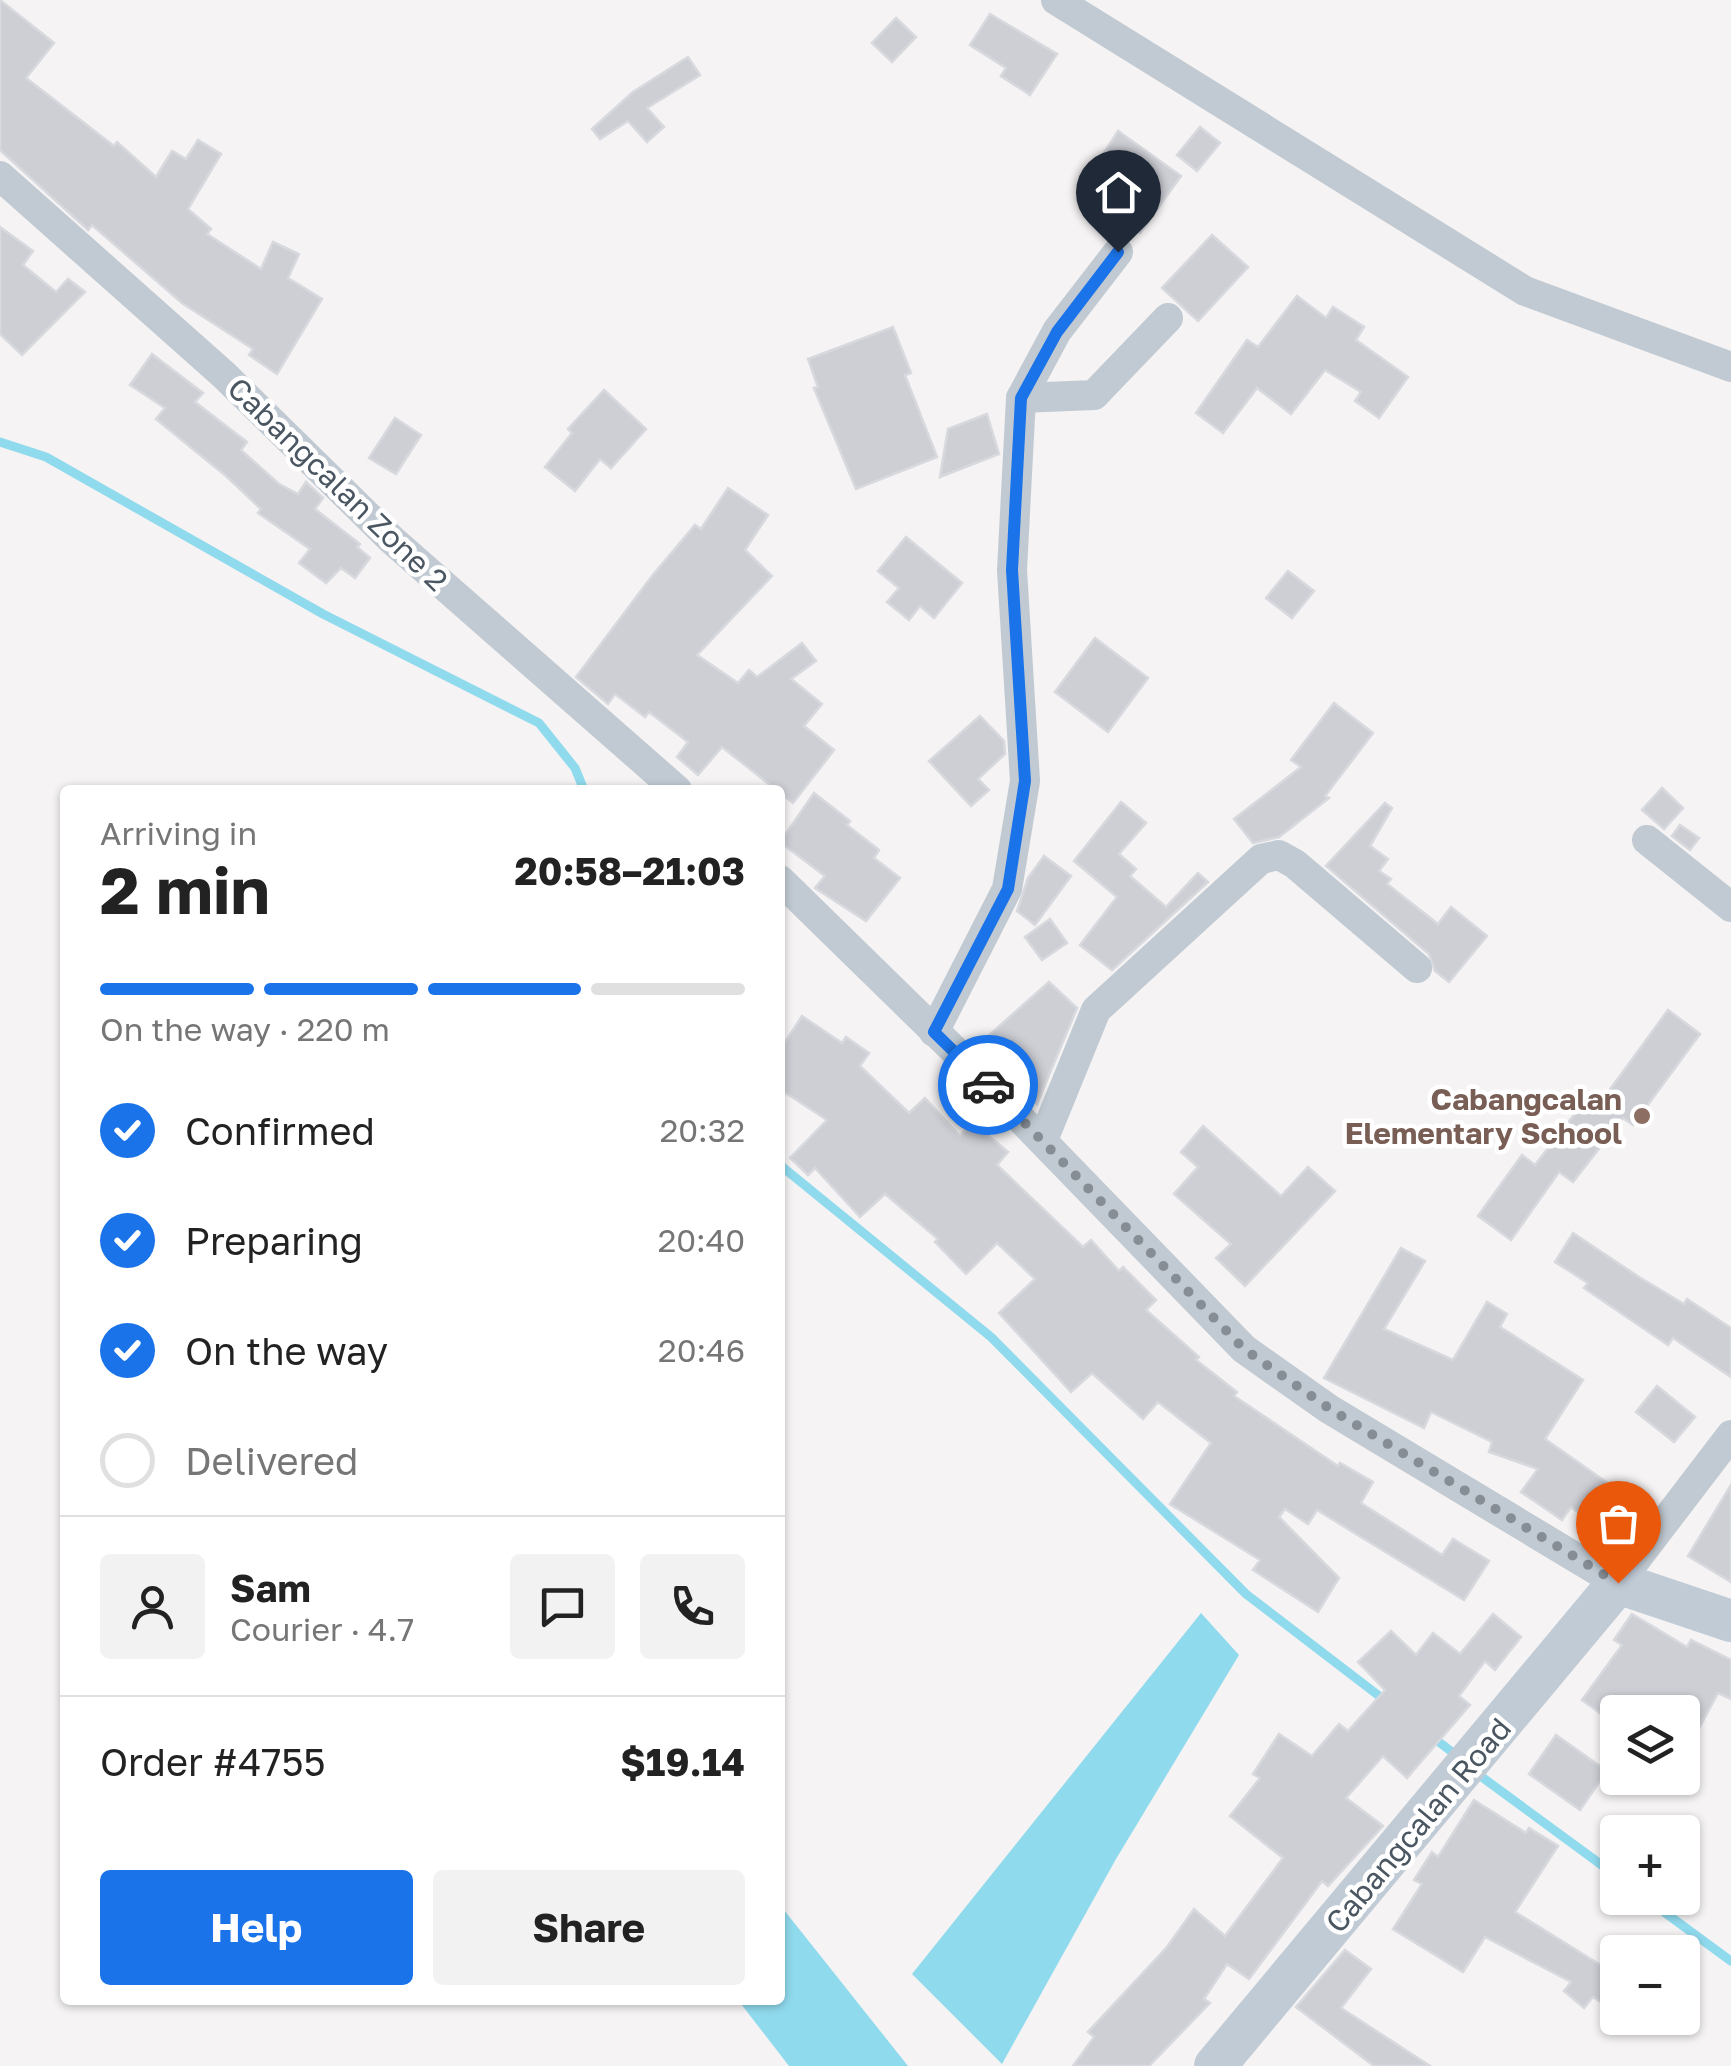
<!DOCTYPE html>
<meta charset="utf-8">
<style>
body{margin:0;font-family:"Golos Text",sans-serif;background:#f2f2f2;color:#222;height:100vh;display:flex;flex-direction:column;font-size:38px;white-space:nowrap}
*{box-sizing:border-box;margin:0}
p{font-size:32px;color:#767676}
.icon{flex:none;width:55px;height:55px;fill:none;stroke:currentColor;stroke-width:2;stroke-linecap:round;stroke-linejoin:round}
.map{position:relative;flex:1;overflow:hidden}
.sheet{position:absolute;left:60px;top:785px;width:725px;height:1220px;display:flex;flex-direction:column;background:#fff;border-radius:10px;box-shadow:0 2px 8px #0004}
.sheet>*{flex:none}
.controls{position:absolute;left:1600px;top:1695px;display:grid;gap:20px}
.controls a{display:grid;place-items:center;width:100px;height:100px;border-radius:10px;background:#fff;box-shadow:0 2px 8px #0004;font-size:50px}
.pin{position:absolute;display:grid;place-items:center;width:85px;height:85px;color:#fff;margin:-102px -42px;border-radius:50% 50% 50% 0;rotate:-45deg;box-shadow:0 0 10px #0007}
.pin .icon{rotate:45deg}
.courier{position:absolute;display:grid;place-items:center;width:100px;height:100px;margin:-50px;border:8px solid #1a73e8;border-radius:50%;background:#fff;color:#222;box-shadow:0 2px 12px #0007}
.head em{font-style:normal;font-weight:700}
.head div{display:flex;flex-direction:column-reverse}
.head{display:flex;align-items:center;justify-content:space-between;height:170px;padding:0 40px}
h1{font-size:65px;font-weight:700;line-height:75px}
.bar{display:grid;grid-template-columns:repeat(4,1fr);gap:15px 10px;align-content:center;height:120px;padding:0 40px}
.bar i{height:12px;border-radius:8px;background:#e0e0e0}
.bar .current{background:#1a73e8}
.bar p{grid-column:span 4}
.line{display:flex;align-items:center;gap:25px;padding:0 40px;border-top:2px solid #e0e0e0}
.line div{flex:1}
.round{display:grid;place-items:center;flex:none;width:105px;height:105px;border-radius:10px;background:#f2f2f2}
ol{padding:0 40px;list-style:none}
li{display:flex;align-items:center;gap:30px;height:110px}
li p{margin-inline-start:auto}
li .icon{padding:10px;border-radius:50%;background:#1a73e8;color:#fff;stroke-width:4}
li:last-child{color:#767676}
li i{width:55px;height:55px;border:5px solid #e0e0e0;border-radius:50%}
.button{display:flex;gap:20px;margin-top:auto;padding:20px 40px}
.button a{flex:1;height:115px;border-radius:10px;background:#1a73e8;color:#fff;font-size:40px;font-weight:700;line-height:115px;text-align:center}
.button a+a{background:#f2f2f2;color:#222}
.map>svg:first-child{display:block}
.water{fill:#90daee}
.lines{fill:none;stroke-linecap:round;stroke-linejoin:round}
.stream{stroke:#90daee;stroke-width:9}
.building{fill:#cdcfd5;stroke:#d7d9de;stroke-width:2.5}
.street{stroke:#c1cad2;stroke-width:30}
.secondary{stroke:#c1cbd6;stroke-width:42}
.done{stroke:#868d94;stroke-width:10;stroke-dasharray:0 18}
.route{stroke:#1a73e8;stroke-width:12}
.education-dot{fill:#8d6e63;stroke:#fff;stroke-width:4}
.labels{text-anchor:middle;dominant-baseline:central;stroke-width:9;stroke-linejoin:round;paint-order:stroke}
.street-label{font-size:30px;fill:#4a5661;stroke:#fff}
.education-label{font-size:30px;font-weight:bold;fill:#785e54;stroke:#fff;text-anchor:end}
</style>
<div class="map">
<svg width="1731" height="2066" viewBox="0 0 1731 2066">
<rect width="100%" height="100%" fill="#f5f3f3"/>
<!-- water -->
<g class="water">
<polygon points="1201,1613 1239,1655 1116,1859 1002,2064 912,1974"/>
<polygon points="780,1905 908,2066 789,2066 738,2000 780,2000"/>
</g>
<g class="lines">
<!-- stream -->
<g class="stream">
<polyline points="0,442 46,457 323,614 539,723 575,768 584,790"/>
<polyline points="780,1165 991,1337 1246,1594 1387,1702"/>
<polyline points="1431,1736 1456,1755"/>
<polyline points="1475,1772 1618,1877"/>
<polyline points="1645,1898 1731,1961"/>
</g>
</g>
<!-- building -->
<g class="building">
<polygon points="0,0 54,43 26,78 114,146 117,142 156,177 172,151 186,159 198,140 221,154 188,209 211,229 207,234 261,269 273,242 299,254 288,278 322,299 277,374 249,355 253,349 182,303 92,225 88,230 0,150"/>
<polygon points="990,14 1057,54 1030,95 1001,76 1006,68 970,45"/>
<polygon points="896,18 916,37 892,62 872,43"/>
<polygon points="688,57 700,75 647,108 664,127 647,142 628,121 600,139 592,129 633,92"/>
<polygon points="1200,127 1220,143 1197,171 1177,155"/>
<polygon points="1118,131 1181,176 1140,233 1114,215 1118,209 1083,186"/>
<polygon points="0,227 33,251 23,265 56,292 68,279 85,292 22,355 0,334"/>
<polygon points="1212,235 1248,267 1198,321 1162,288"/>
<polygon points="1297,296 1326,318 1333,307 1364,327 1356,340 1408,377 1379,418 1355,401 1361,392 1325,370 1291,414 1257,388 1223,433 1196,413 1247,340 1258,347"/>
<polygon points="893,327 911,373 905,375 937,457 856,489 814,388 818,387 808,359"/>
<polygon points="152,354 203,393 195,402 247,442 241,450 279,484 298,494 306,482 323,498 315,509 360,544 357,547 370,558 355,578 341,568 326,583 299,563 310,549 258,513 261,509 226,476 156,419 165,408 130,385"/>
<polygon points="604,390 646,429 611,468 600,459 575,491 545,467 572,433 568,429"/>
<polygon points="987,414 999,454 940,477 948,429"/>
<polygon points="395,418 421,435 396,474 369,458"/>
<polygon points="728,488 768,515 745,550 772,576 697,655 738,683 749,670 757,677 802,643 816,661 791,679 822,704 804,726 834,750 793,803 722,747 698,775 677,757 688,742 649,712 645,717 615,694 608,704 576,677 652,576 695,525 701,529"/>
<polygon points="906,537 962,583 934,618 920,606 909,620 887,602 899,588 878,571"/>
<polygon points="1288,571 1314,591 1292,618 1266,598"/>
<polygon points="1095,638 1148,678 1108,732 1055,692"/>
<polygon points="1334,703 1373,733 1325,796 1329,798 1279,837 1253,843 1234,819 1301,767 1291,760"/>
<polygon points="980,716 1004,741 1005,754 978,779 989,790 971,806 929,761"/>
<polygon points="1662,788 1683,808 1664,829 1642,810"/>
<polygon points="814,793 850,821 847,825 879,850 874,858 900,878 866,921 815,888 825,876 780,842"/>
<polygon points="1121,802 1146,823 1119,854 1136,869 1130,876 1166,907 1198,873 1208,882 1112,970 1080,945 1117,897 1074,861"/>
<polygon points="1385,803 1392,808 1370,846 1388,859 1379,871 1391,879 1387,884 1438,924 1451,907 1487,936 1449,982 1435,971 1429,954 1326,866"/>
<polygon points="1680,825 1699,838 1690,850 1672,836"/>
<polygon points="1044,856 1071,876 1035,925 1017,911 1028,878"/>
<polygon points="1050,919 1067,943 1042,960 1025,937"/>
<polygon points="1049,982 1077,1008 1037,1104 978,1045"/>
<polygon points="1668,1010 1700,1034 1633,1125 1623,1118 1573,1182 1559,1172 1511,1240 1478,1216 1522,1155 1535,1165 1584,1102 1595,1110"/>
<polygon points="802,1016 842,1043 846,1037 869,1053 860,1066 909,1113 925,1098 960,1136 972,1122 1008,1152 997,1165 1083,1247 1091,1240 1119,1271 1123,1267 1156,1300 1146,1310 1199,1357 1196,1360 1237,1392 1234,1396 1338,1466 1340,1463 1373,1482 1361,1503 1442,1555 1453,1539 1489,1561 1464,1600 1317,1510 1308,1524 1285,1509 1279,1517 1339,1578 1318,1612 1253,1570 1260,1560 1170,1504 1211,1443 1158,1402 1143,1419 1092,1373 1071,1392 999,1313 1035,1279 997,1243 966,1274 935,1242 938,1239 885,1194 860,1217 815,1168 808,1175 790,1158 827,1120 780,1089 780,1050"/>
<polygon points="1203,1126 1281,1196 1308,1167 1335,1191 1245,1286 1216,1258 1231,1244 1174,1194 1198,1167 1181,1152"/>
<polygon points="1573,1233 1639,1277 1684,1304 1687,1299 1731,1328 1731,1377 1673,1338 1668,1345 1584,1288 1588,1283 1555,1262"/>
<polygon points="1401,1248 1425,1261 1384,1329 1453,1360 1487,1302 1507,1314 1500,1327 1583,1380 1545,1439 1639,1505 1614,1539 1571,1507 1562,1520 1521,1492 1538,1469 1489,1452 1492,1442 1431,1412 1424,1428 1324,1378"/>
<polygon points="1657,1386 1695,1417 1674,1442 1636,1412"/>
<polygon points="1731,1485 1731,1582 1688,1556"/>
<polygon points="1493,1614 1521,1637 1495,1670 1485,1661 1459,1696 1470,1705 1407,1778 1383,1756 1346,1798 1383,1826 1328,1886 1322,1881 1249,1979 1227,1964 1204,1999 1210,2003 1149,2066 1073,2066 1094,2037 1088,2032 1167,1947 1194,1909 1225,1936 1283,1858 1230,1816 1260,1778 1253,1774 1279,1734 1312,1756 1339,1724 1348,1731 1385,1690 1358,1662 1391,1631 1416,1655 1433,1633 1460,1654"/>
<polygon points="1632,1614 1687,1647 1691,1640 1731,1660 1731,1699 1718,1693 1682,1760 1682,1712 1618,1712 1618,1726 1582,1700 1622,1645 1614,1640"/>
<polygon points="1556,1735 1607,1771 1580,1810 1529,1774"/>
<polygon points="1474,1800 1526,1833 1529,1828 1558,1846 1515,1912 1618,1976 1618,2013 1593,1997 1584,2008 1564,1991 1571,1982 1485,1937 1463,1972 1393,1929 1422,1884 1414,1880 1432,1852 1438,1857"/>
<polygon points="1345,1950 1371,1969 1341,2008 1430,2066 1374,2066 1296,2007"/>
</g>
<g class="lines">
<!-- street -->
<g class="street">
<polyline points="1056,0 1525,291 1731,367"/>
<polyline points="0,176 224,375 392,540 677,790"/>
<polyline points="1021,398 1057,331 1118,252"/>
<polyline points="1647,840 1731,907"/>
<polyline points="780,880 954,1050 1244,1349 1329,1409 1618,1583 1731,1435"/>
<polyline points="934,1032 1007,889 1025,781 1012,570 1021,398 1094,395 1168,318"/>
<polyline points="1043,1140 1096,1010 1261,859 1279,855 1295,864 1417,968"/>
</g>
<!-- secondary -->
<polyline class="secondary" points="1215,2066 1618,1583 1731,1621"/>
</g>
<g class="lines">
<!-- done -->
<polyline class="done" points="988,1085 1244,1349 1330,1409 1618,1583"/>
<!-- route -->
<polyline class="route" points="988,1085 934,1032 1008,889 1025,781 1012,570 1021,398 1057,332 1118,252"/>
</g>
<!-- markers -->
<circle class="education-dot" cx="1642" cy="1116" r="10"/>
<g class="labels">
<!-- street labels -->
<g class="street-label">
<text transform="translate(338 484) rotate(44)">Cabangcalan Zone 2</text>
<text transform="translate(1418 1825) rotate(-50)">Cabangcalan Road</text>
</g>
<!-- education labels -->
<g class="education-label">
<text x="1622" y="1099">Cabangcalan<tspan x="1622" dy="34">Elementary School</tspan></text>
</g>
</g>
</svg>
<div class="controls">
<a><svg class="icon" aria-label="layers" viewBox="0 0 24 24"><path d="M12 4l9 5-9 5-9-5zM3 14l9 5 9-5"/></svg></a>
<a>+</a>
<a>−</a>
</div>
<div class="pin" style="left:1618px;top:1583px;background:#ea580c"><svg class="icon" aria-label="bag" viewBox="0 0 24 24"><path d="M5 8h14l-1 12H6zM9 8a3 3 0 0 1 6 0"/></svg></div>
<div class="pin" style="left:1118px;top:252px;background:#1f2937"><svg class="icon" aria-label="home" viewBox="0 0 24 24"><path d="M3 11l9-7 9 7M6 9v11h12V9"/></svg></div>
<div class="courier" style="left:988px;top:1085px"><svg class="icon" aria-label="car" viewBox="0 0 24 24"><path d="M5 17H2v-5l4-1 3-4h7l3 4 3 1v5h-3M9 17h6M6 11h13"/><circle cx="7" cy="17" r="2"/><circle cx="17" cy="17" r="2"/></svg></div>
<section class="sheet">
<div class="head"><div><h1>2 min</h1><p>Arriving in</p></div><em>20:58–21:03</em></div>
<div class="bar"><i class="current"></i><i class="current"></i><i class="current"></i><i></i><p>On the way · 220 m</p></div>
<ol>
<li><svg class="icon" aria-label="check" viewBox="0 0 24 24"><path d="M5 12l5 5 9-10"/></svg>Confirmed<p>20:32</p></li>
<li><svg class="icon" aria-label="check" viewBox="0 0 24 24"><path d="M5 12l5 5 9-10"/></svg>Preparing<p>20:40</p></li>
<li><svg class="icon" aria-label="check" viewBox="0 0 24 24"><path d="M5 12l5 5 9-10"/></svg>On the way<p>20:46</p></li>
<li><i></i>Delivered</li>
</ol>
<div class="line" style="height:180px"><a class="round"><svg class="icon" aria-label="person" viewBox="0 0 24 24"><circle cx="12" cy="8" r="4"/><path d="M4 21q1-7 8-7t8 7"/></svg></a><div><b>Sam</b><p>Courier · 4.7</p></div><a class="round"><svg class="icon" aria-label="chat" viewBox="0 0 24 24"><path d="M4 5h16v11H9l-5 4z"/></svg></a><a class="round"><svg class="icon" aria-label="phone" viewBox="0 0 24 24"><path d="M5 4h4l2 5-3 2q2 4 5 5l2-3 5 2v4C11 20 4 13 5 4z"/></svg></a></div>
<div class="line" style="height:130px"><div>Order #4755</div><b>$19.14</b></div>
<div class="button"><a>Help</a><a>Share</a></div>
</section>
</div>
